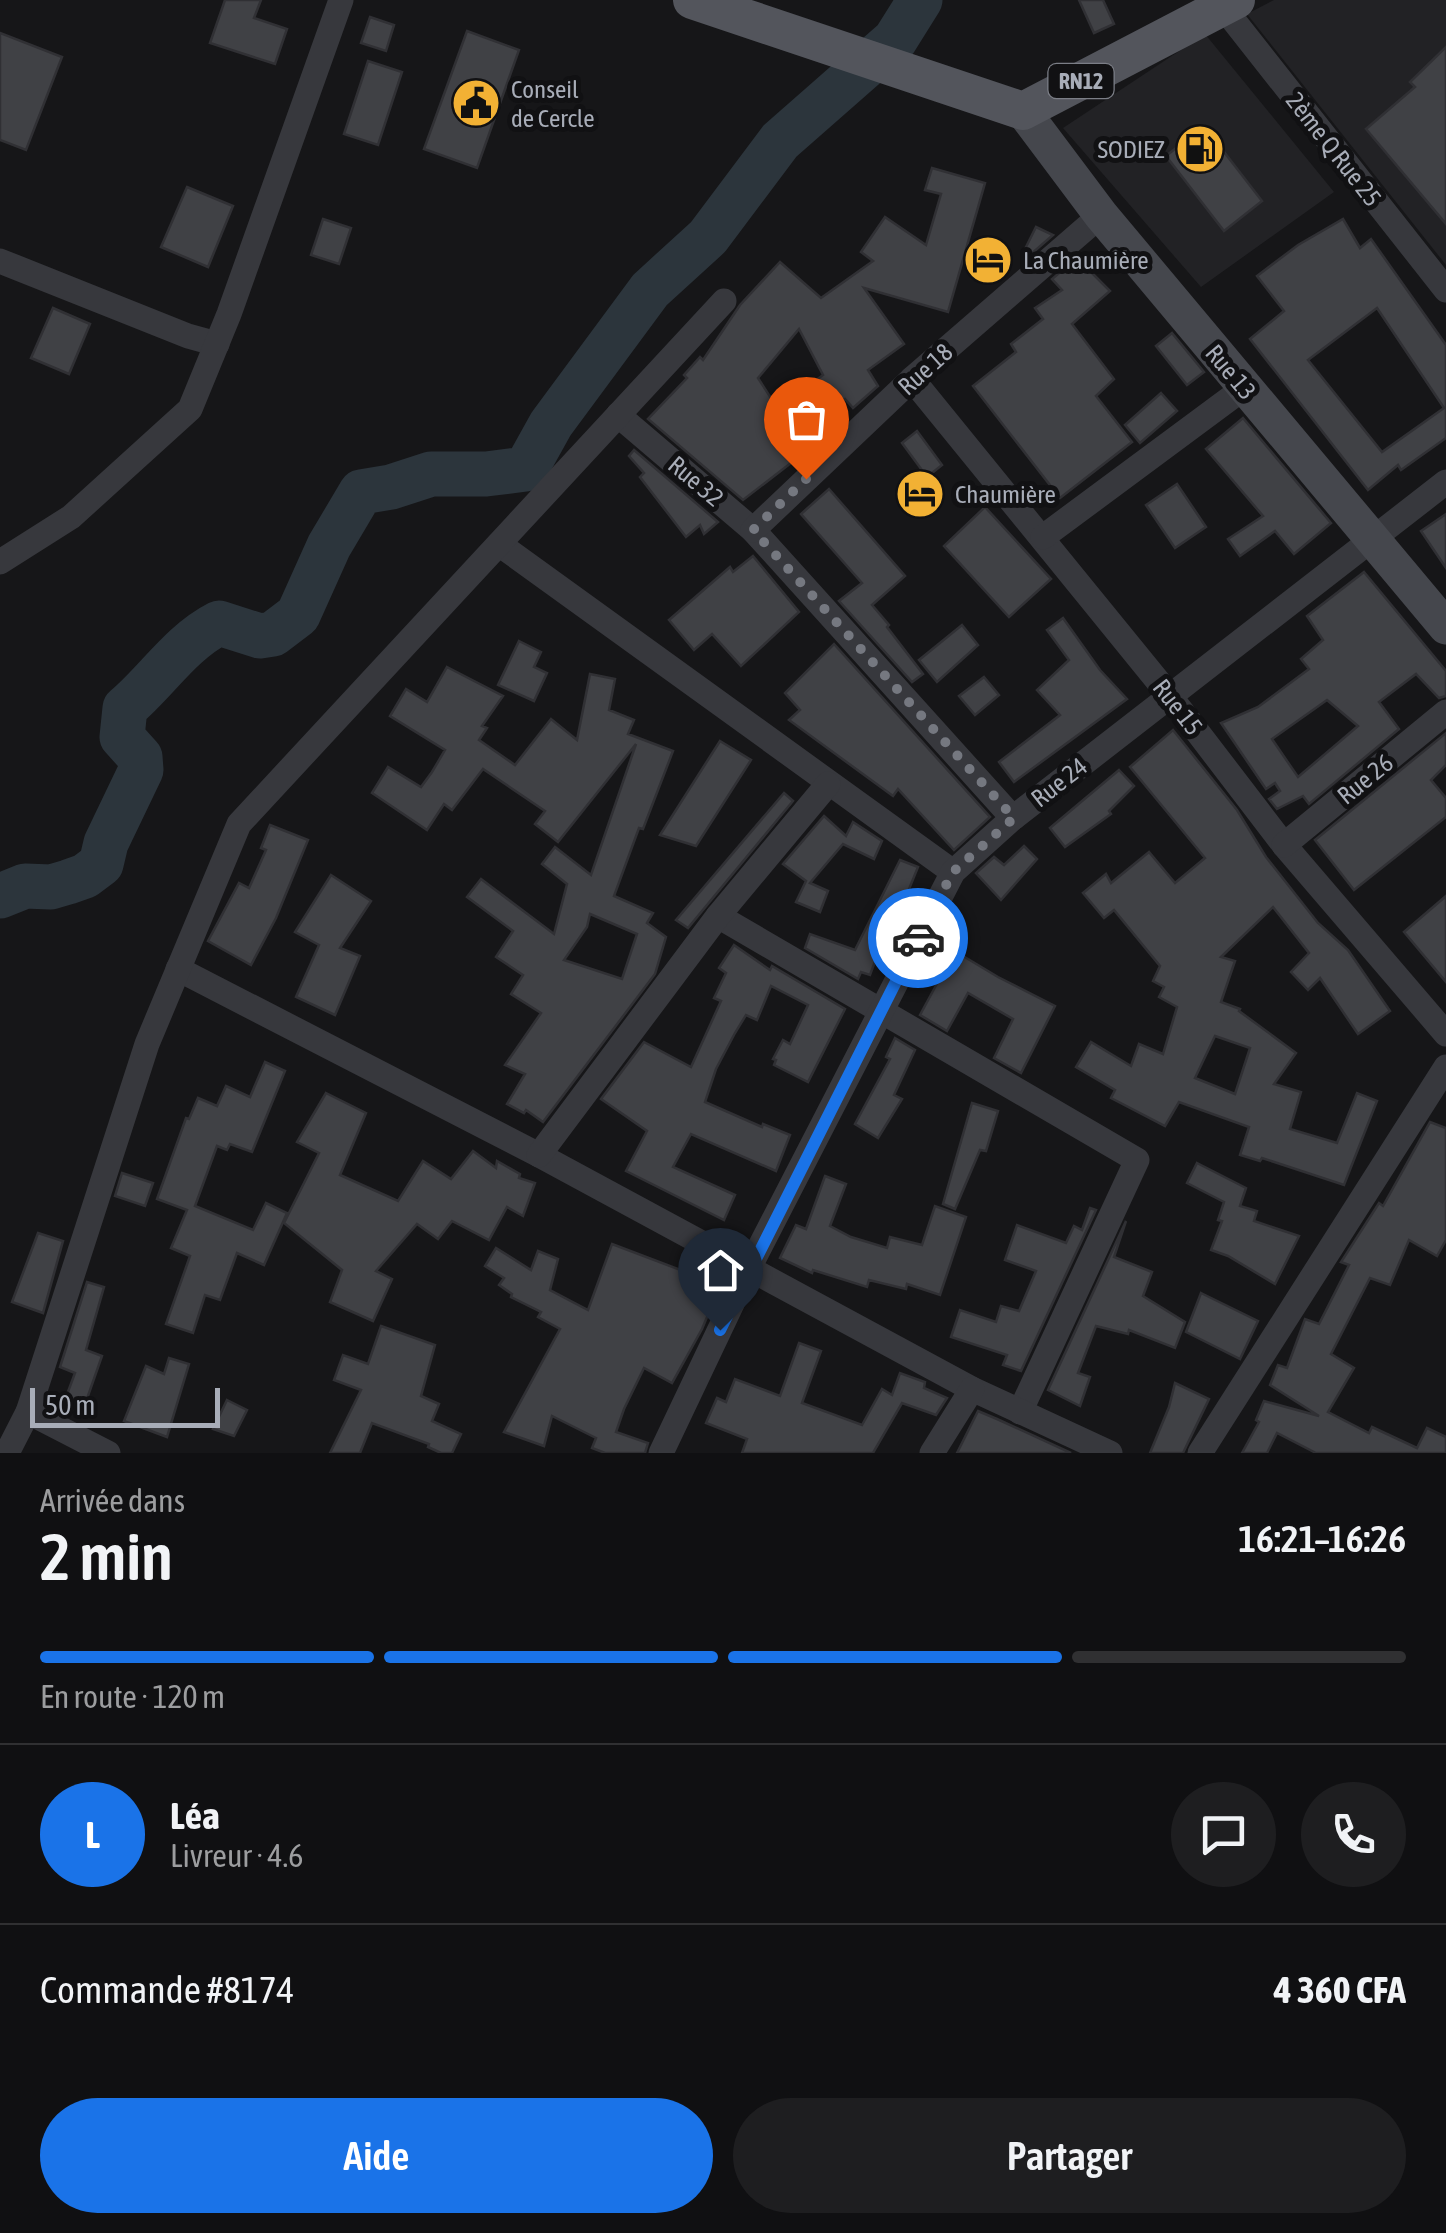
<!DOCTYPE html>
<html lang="fr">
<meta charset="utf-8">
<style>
body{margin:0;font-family:"Asap Condensed",sans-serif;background:#1e1e20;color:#f1f3f6;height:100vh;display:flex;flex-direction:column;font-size:38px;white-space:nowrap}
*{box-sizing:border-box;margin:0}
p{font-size:32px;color:#9c9d9f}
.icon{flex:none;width:55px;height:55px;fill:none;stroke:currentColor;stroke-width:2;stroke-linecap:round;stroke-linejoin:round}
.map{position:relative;height:1453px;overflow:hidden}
.drawer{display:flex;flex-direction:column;background:#101012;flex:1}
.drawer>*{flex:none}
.scale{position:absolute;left:30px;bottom:25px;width:190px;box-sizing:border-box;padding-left:10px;border:5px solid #a8adb8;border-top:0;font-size:28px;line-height:35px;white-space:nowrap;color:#a8adb8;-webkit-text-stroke:8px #111113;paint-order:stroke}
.pin{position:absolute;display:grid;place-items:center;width:85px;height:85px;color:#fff;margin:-102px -42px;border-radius:50% 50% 50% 0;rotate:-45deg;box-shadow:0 0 10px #0007}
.pin .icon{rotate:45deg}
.courier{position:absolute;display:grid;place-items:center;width:100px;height:100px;margin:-50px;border:8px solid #1a73e8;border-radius:50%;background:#fff;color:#222;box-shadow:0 2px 12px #0007}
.head em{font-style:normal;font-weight:600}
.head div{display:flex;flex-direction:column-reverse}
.head{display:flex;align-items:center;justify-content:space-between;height:170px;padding:0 40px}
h1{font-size:65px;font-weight:600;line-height:75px}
.bar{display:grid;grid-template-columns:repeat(4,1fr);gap:15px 10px;align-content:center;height:120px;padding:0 40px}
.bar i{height:12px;border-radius:8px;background:#303032}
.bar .selected{background:#1a73e8}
.bar p{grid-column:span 4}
.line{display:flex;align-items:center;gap:25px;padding:0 40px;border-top:2px solid #303032}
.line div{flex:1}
.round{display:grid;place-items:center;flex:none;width:105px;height:105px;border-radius:52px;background:#1e1e20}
.action{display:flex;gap:20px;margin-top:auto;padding:20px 40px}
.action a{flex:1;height:115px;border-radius:60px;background:#1a73e8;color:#fff;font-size:40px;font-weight:600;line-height:115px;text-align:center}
.action a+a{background:#1e1e20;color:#f1f3f6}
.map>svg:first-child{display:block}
.built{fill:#222225}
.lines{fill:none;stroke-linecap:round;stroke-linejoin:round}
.river{stroke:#2c353c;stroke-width:45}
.building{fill:#404145;stroke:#303034;stroke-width:2.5;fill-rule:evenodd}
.street{stroke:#37383d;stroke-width:25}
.secondary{stroke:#45474d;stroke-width:35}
.primary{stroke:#53555c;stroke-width:38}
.done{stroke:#757880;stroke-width:10;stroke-dasharray:0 18}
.route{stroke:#1a73e8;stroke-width:12}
.labels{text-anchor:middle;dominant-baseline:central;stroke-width:10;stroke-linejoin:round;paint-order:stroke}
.shield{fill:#111113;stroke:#7b7e86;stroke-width:2.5}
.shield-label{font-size:22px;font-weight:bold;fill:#a8adb8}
.poi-label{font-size:25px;fill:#a8adb8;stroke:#111113;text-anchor:start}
.street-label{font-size:25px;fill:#a8adb8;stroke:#111113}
</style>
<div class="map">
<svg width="1446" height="1453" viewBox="0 0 1446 1453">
<rect width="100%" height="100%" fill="#161618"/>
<!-- built -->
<g class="built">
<polygon points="1274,0 1446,0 1446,265 1247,14"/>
<polygon points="1205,34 1334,192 1201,287 1063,128"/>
</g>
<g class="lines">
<!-- river -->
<path class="river" d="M0,896L25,886L51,887L68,882L85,876L101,864L106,843L141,770L140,757L122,737L125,708C157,681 180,643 219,623L260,636L273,634L298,615L329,546L361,492L391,487L431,474H486L526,469L551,424L650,290L708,237L780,141L895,40L920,0"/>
</g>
<!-- building -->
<g class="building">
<polygon points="225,0 261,0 254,18 287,29 275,64 210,43"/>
<polygon points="1079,0 1103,0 1114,24 1094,33"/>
<polygon points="370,17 394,25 386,51 361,43"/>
<polygon points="467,31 519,50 477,168 424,149"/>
<polygon points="0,33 62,57 26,150 0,140"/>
<polygon points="1446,47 1446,224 1366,129 1415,87 1410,82"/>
<polygon points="368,61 402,72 378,145 344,134"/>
<polygon points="1204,126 1262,201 1224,231 1166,156"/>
<path d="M932,168L985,183L948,312L864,288L904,344L868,370L878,386L853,408L845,399L798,436L809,449L743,500L648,419L687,378L684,375L700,357L703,360L740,305L780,262L821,298L873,261L861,252L885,217L926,245L941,194L925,190ZM799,329L823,375L778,409L758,378Z"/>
<polygon points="187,187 233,206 208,267 161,247"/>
<polygon points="323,219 351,228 339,264 311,255"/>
<path d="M1343,219L1360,248L1371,239L1446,345V438L1401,470L1398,465L1368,490L1250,339L1284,311L1257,276L1298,245ZM1377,308L1444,408L1382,452L1308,360Z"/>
<polygon points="1036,227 1053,235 1030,255 1024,251"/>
<polygon points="1077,258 1110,291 1072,324 1114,379 1096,396 1132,442 1060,498 973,386 1016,352 1011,344 1043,319 1035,308 1062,290 1052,279"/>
<polygon points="53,308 90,324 69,374 31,358"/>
<polygon points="1172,333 1204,372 1187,385 1156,346"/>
<polygon points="1161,393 1177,411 1140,443 1125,425"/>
<polygon points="1243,418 1331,523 1294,554 1275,531 1240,556 1228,539 1263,516 1206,449"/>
<polygon points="917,431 942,465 927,477 902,443"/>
<polygon points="634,450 718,522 704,534 700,525 686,537 640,477 644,473 629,456"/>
<polygon points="1177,484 1206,527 1175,548 1146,505"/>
<polygon points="829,489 905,576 872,605 889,625 887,627 923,674 912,682 839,601 862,583 801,514"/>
<polygon points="985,507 1051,579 1009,617 944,546"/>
<polygon points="1446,514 1446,568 1421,531"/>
<polygon points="753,556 799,612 741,666 712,634 694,650 669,620 730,567 733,572"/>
<path d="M1364,572L1446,671V696L1439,698L1416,674L1379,702L1399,729L1309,804L1303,796L1277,809L1269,799L1280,791L1275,783L1266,789L1221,723L1258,707L1309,669L1301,659L1323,640L1307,616ZM1327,700L1358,726L1298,777L1272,739Z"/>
<polygon points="1063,618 1100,670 1127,699 1014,782 999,762 1060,715 1037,690 1069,660 1047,630"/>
<polygon points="962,625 978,645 937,682 919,660"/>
<polygon points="519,641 541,652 534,667 547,673 534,701 498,685"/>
<polygon points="834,644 990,817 954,850 898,789 893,796 789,720 800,710 785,693"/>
<path d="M447,667L503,696L482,726L487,728L479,740L515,765L551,719L577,740L590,674L615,679L609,710L634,720L628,734L673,751L643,829L639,828L614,896L653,913L647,923L666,937L655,974L543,1122L526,1110L524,1113L507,1104L525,1074L505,1065L541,1013L511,994L523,975L496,957L513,931L467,897L481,879L554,934L567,884L542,864L555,847L591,875L636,744L558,842L535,824L545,811L483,769L452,810L444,804L427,830L372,793L388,767L421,787L432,772L445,750L390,716L406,689L427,702ZM590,914L637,934L622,979L564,960L587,927Z"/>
<polygon points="984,677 999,695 975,715 959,696"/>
<path d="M1173,730L1237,810L1266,857L1318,923L1348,950L1390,1011L1358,1034L1320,978L1308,990L1291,972L1309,953L1273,907L1221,957L1235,961L1221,1002L1240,1009L1239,1011L1296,1053L1274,1084L1301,1092L1290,1129L1337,1143L1357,1093L1377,1101L1344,1185L1262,1158L1260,1161L1240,1155L1249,1127L1179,1102L1165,1126L1111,1098L1115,1090L1076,1067L1091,1042L1131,1066L1139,1044L1163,1054L1177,1007L1159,997L1164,987L1153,981L1160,966L1114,910L1104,918L1083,893L1106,874L1111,883L1149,852L1175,883L1205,858L1130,767ZM1215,1036L1250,1048L1235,1094L1195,1078Z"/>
<polygon points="1446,733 1446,765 1431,780 1446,798 1446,817 1354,890 1315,840"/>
<polygon points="720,741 751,760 696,846 660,835"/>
<polygon points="1119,770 1134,786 1109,811 1111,814 1065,847 1050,828"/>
<polygon points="784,793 793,801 688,928 676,920"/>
<polygon points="824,816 846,836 853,822 882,841 874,859 843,844 810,883 828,891 820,912 796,902 806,881 783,864"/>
<polygon points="270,825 308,840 276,918 251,965 208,941 239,883 249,888 266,850 261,848"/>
<polygon points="1024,846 1037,859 1001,900 976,873 994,857 1004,865"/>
<polygon points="900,860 918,867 905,899 910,901 893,936 886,932 870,975 861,972 858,979 805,948 810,934 855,950"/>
<polygon points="331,875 371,901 340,948 360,956 335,1015 296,997 319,945 295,932"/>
<polygon points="1446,896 1446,982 1404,932"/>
<polygon points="943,944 998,977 1055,1006 1021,1073 994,1058 1013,1019 968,993 947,1031 920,1015 940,978 928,971"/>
<polygon points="734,945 770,970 772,966 845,1009 808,1082 774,1065 776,1060 773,1059 783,1040 790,1044 808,1005 771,986 757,1020 746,1015 735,1033 716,1069 705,1102 762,1127 763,1124 790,1135 776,1171 691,1134 673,1167 735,1195 724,1220 626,1171 647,1131 601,1099 644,1042 691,1067 721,1001 714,998 726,973 719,968"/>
<polygon points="895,1038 915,1050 894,1095 902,1099 878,1138 855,1124 890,1059 886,1057"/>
<polygon points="265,1062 285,1071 252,1152 230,1144 227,1150 217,1146 195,1206 253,1230 266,1203 287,1213 264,1265 237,1253 220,1300 205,1295 193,1333 166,1324 190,1256 171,1248 187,1210 157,1199 186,1118 189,1119 198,1098 217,1106 226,1086 250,1097"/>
<polygon points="326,1093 366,1113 340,1175 398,1201 423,1161 451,1179 473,1151 496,1168 497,1161 520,1174 519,1178 535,1183 523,1216 507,1207 489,1240 452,1221 438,1239 417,1224 376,1271 392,1279 373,1321 330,1302 342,1270 284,1223 319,1153 297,1142"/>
<polygon points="972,1103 998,1111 986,1151 980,1150 955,1209 943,1204"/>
<polygon points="1430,1122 1446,1128 1446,1240 1437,1256 1409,1240 1390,1285 1370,1278 1331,1354 1354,1368 1328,1412 1369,1433 1372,1427 1417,1448 1427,1428 1446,1437 1446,1453 1316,1453 1277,1433 1267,1453 1242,1453 1259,1422 1256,1420 1264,1401 1319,1416 1270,1385 1278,1365 1287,1368 1305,1319 1319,1324 1349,1265 1341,1262 1379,1203 1383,1206"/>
<polygon points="1197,1163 1246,1188 1240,1206 1257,1211 1254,1221 1299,1236 1275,1284 1228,1256 1211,1250 1222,1221 1218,1220 1224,1202 1187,1183"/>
<polygon points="122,1173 153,1183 145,1206 115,1196"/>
<polygon points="825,1176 846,1184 830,1226 851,1237 887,1248 890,1237 922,1245 935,1206 966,1217 940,1295 907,1284 906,1289 869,1280 867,1287 813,1270 812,1273 780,1258 796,1225 806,1229"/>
<polygon points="1090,1208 1096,1210 1021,1371 1003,1365 1007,1355 951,1337 960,1310 996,1322 1001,1306 1019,1311 1036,1271 1005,1260 1017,1225 1066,1243 1074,1226 1082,1230"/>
<polygon points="1126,1221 1114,1257 1152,1272 1143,1296 1185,1322 1175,1348 1129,1330 1128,1334 1096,1326 1078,1373 1090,1377 1080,1406 1048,1390"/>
<polygon points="38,1233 63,1241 43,1313 12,1302"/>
<polygon points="612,1244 699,1277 702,1270 720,1278 706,1308 710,1310 702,1329 672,1383 644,1368 624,1409 616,1432 648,1443 645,1453 605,1453 592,1448 596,1438 552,1416 544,1446 504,1432 560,1329 538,1317 541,1312 511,1297 512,1294 499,1285 504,1278 485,1266 496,1248 531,1270 538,1251 558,1259 550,1290 588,1310"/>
<polygon points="87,1282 104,1287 86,1350 102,1356 82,1413 63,1405 75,1373 60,1367"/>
<polygon points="1201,1293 1258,1321 1240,1359 1186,1332"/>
<polygon points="381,1326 435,1345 421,1396 439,1404 432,1421 461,1434 452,1453 441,1453 428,1447 429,1444 372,1423 360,1453 330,1453 361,1390 334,1380 343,1355 368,1364"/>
<polygon points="799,1343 821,1351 802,1403 862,1425 882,1389 892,1395 900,1373 925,1382 924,1388 947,1398 936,1415 902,1403 873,1453 742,1453 747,1439 706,1423 717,1398 726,1402 735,1379 780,1396"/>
<polygon points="169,1358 189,1364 167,1437 124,1421 146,1366 164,1374"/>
<polygon points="1175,1383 1209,1399 1183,1453 1150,1453 1169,1407"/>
<polygon points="227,1400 247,1410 234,1436 213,1429"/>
<polygon points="978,1411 997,1419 1071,1453 957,1453"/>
</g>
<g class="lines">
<!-- street -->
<g class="street">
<polyline points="1223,7 1446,290"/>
<polyline points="0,261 188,336 217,344"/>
<polyline points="912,379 1170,696 1284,845 1446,1034"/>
<polyline points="618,415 753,530 1013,818"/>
<polyline points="753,530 912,379 1101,215"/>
<polyline points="1043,537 1244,388"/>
<polyline points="499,544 953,872"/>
<polyline points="0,562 71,517 190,409 229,314 341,0"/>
<polyline points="1284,845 1446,712"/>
<polyline points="718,916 1137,1160 1020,1412"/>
<polyline points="178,969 539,1155 972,1389 1110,1453"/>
<polyline points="539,1155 718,916 828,784"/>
<polyline points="28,1412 108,1453"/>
<polyline points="7,1453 28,1412 147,1044 239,824 724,301"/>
<polyline points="661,1453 749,1268 953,872 1013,818 1446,482"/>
<polyline points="932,1453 972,1389"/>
<polyline points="1200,1453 1446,1067"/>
</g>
<!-- secondary -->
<polyline class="secondary" points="1023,111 1101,215 1446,627"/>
<!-- primary -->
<polyline class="primary" points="692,0 1023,111 1236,0"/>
</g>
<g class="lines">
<!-- done -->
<polyline class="done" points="806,479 753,530 1014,818 953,872 918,938"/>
<!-- route -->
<polyline class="route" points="720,1330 918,938"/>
</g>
<!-- icons -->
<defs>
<g id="civic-disc" transform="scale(2.5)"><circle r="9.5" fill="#f2b134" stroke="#111113"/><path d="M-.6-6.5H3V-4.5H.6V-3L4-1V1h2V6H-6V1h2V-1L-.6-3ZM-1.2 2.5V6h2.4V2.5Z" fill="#111"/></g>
<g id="fuel-disc" transform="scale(2.5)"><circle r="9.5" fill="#f2b134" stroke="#111113"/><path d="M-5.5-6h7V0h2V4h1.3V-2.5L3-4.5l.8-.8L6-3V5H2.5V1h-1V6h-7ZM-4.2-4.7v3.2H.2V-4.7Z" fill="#111"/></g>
<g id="hotel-disc" transform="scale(2.5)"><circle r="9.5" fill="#f2b134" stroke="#111113"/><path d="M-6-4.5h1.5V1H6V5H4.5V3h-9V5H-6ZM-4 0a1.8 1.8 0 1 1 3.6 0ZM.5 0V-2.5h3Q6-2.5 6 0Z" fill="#111"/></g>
</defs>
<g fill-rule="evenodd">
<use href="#civic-disc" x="476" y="103"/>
<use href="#fuel-disc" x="1200" y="149"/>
<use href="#hotel-disc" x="988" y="260"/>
<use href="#hotel-disc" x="920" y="494"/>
</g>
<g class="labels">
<!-- shield labels -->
<rect class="shield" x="1048.5" y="64" width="65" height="34" rx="8"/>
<g class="shield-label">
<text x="1081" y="81">RN12</text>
</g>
<!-- poi labels -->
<g class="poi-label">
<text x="511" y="89">Conseil<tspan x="511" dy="29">de Cercle</tspan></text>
<text x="1165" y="149" text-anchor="end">SODIEZ</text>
<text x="1023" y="260">La Chaumière</text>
<text x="955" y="494">Chaumière</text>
</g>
<!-- street labels -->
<g class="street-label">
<text transform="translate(1334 149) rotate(52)">2ème Q Rue 25</text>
<text transform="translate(925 369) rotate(-42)">Rue 18</text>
<text transform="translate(1231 372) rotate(50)">Rue 13</text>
<text transform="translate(696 481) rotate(40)">Rue 32</text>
<text transform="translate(1178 707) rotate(52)">Rue 15</text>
<text transform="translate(1365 779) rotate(-39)">Rue 26</text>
<text transform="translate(1059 782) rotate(-38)">Rue 24</text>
</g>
</g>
</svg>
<div class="scale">50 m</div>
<div class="pin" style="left:806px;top:479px;background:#ea580c"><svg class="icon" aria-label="bag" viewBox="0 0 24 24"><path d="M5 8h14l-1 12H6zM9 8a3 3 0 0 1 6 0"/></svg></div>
<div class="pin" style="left:720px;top:1330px;background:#1f2937"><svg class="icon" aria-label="home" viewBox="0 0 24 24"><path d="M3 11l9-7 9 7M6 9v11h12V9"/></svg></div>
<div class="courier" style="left:918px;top:938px"><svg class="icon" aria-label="car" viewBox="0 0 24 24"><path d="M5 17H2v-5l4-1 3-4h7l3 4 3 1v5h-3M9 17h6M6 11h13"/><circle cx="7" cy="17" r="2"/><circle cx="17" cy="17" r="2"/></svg></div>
</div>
<section class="drawer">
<div class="head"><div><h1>2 min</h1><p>Arrivée dans</p></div><em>16:21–16:26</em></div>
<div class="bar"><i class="selected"></i><i class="selected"></i><i class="selected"></i><i></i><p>En route · 120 m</p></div>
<div class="line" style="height:180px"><b class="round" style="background:#1a73e8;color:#fff">L</b><div><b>Léa</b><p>Livreur · 4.6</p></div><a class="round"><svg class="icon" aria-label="chat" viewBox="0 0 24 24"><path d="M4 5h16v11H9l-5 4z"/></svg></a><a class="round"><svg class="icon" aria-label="phone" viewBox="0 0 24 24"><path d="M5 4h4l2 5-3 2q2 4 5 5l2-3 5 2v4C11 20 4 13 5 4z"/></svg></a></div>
<div class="line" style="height:130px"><div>Commande #8174</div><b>4 360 CFA</b></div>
<div class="action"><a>Aide</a><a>Partager</a></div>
</section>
